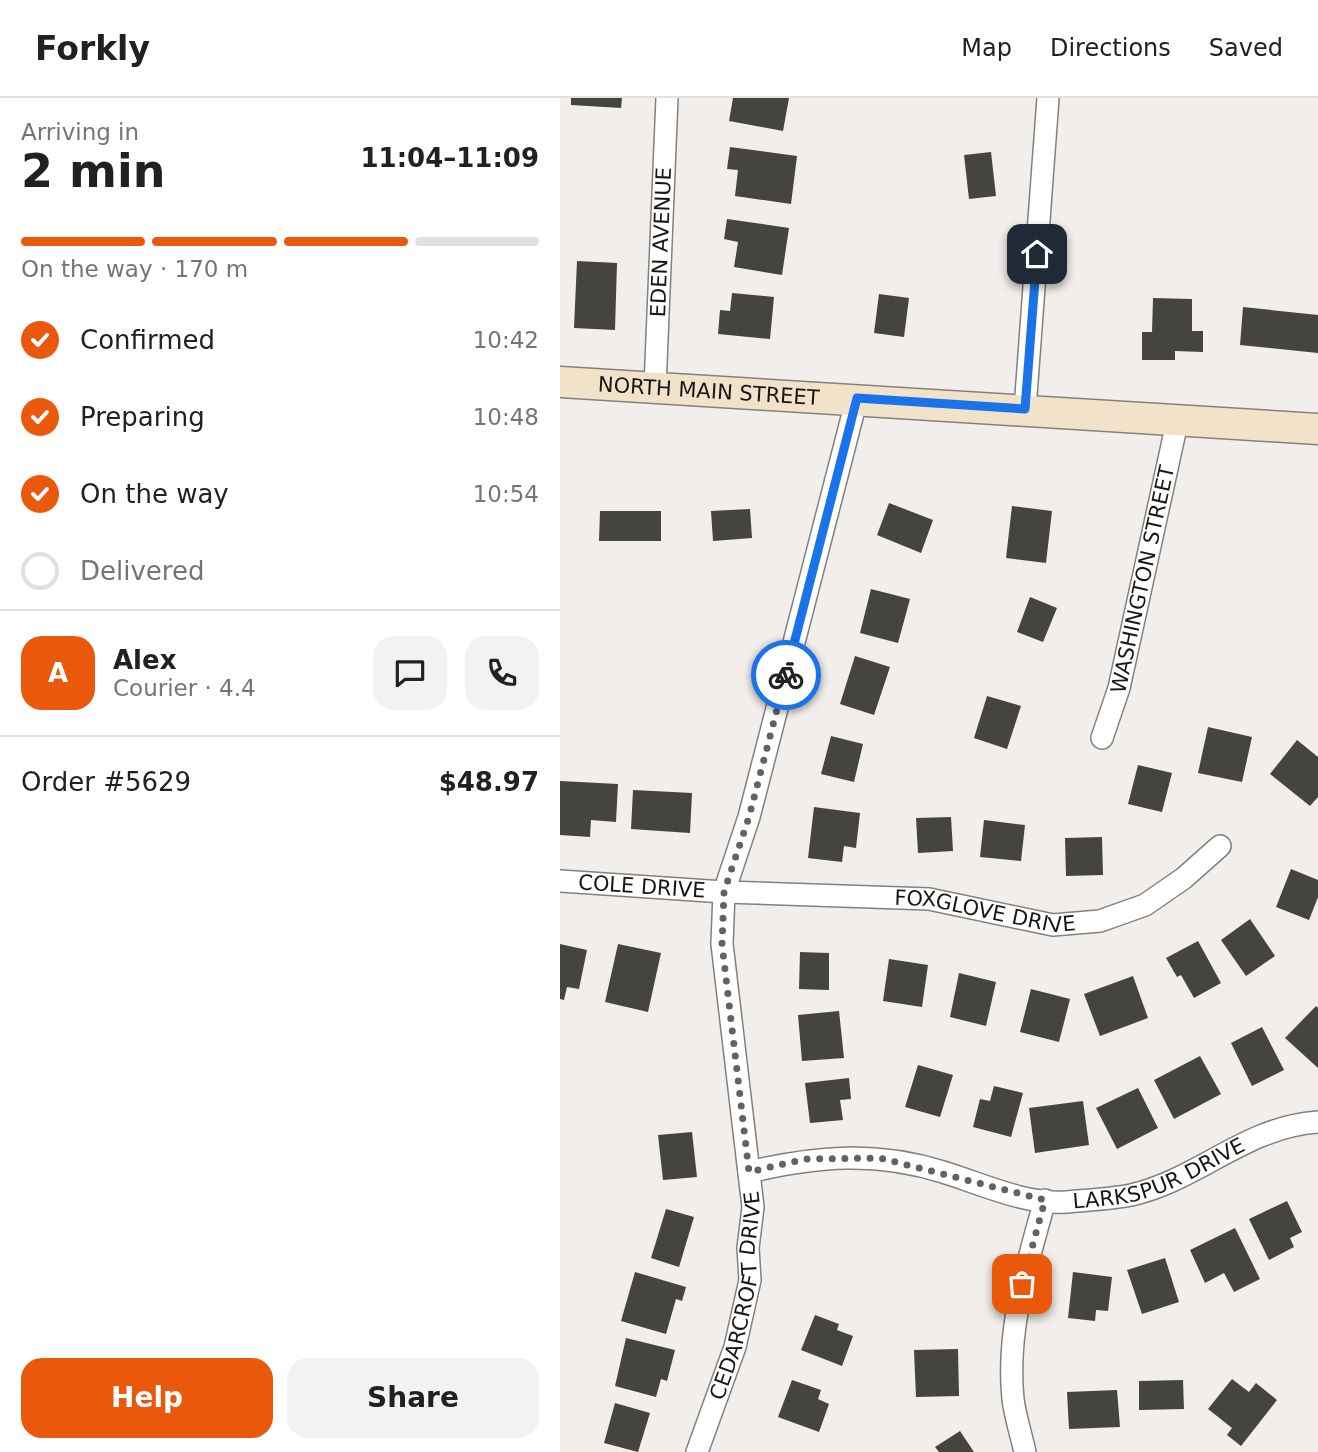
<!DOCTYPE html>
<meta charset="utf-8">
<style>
body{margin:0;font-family:"DejaVu Sans",sans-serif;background:#f2f2f2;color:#202124;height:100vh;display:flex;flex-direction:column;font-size:26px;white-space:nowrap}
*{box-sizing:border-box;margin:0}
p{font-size:23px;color:#757577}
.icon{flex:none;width:38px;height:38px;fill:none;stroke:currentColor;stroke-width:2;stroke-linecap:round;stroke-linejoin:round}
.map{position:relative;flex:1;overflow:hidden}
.panel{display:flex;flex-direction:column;background:#fff;width:560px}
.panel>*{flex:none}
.pin{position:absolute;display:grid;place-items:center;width:60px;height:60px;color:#fff;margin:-30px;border-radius:14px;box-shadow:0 4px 10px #0006}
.courier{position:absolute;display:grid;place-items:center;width:70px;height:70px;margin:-35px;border:5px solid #1a73e8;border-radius:50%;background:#fff;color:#222;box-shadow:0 2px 9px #0007}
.summary em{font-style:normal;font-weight:600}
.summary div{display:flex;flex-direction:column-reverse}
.summary{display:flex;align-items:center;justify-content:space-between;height:119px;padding:0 21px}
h1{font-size:46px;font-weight:600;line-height:52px}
.bar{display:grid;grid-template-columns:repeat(4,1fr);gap:10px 7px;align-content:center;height:84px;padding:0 21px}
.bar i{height:9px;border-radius:5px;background:#e0e0e0}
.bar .selected{background:#ea580c}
.bar p{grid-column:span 4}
.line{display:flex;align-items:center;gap:18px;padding:0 21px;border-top:2px solid #e0e0e0}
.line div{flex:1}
.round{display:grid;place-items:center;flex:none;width:74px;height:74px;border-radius:21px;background:#f2f2f2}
ol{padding:0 21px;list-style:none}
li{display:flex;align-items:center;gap:21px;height:77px}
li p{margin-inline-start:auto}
li .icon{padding:7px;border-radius:50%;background:#ea580c;color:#fff;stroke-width:4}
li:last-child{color:#757577}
li i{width:38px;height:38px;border:4px solid #e0e0e0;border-radius:50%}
.cta{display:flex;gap:14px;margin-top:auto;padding:14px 21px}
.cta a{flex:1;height:80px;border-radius:21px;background:#ea580c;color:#fff;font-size:28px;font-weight:600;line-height:80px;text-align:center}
.cta a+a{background:#f2f2f2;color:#202124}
header{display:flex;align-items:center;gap:42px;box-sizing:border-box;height:98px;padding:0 35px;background:#fff;border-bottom:2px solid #e0e0e0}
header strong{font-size:33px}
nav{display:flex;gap:38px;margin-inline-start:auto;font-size:24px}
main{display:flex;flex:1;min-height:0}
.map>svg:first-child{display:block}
.building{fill:#464441}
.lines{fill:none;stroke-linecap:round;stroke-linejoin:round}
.minor-casing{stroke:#83817d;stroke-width:24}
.secondary-casing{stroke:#83817d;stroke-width:33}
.minor{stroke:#fff;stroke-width:21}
.secondary{stroke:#f2e2ca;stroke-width:30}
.done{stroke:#646261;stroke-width:7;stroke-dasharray:0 12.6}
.route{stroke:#1a73e8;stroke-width:9}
.labels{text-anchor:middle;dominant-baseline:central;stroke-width:7;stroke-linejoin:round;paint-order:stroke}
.street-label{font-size:21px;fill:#181716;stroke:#fff}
</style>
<header>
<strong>Forkly</strong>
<nav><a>Map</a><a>Directions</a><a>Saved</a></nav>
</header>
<main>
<section class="panel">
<div class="summary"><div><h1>2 min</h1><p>Arriving in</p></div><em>11:04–11:09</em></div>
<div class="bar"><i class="selected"></i><i class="selected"></i><i class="selected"></i><i></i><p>On the way · 170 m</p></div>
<ol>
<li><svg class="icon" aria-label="check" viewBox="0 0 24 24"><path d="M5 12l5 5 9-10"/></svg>Confirmed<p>10:42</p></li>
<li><svg class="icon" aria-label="check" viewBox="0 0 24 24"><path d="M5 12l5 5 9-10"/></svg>Preparing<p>10:48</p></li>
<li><svg class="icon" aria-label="check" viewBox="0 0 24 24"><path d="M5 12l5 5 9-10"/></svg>On the way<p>10:54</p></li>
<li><i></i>Delivered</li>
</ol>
<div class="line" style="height:126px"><b class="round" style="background:#ea580c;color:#fff">A</b><div><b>Alex</b><p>Courier · 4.4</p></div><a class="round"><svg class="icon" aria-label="chat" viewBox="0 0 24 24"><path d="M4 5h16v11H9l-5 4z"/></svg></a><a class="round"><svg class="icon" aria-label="phone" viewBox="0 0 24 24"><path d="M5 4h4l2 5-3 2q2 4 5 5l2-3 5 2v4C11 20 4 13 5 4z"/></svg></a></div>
<div class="line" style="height:91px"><div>Order #5629</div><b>$48.97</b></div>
<div class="cta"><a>Help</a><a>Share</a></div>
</section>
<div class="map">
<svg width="758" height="1354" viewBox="0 0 758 1354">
<rect width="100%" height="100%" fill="#f1eeeb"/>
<!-- building -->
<g class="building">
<polygon points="11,0 62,0 61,10 11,7"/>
<polygon points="173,0 229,0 223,33 169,23"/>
<polygon points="170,49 237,58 231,106 175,98 178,72 167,71"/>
<polygon points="431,54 436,98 409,101 404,57"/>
<polygon points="167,121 229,130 222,177 174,169 178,144 164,141"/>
<polygon points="17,163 57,165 55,232 14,230"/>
<polygon points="172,195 214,199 210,241 158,236 160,212 170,213"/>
<polygon points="319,196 349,200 344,239 314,235"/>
<polygon points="593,200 632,201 632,233 643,233 643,254 615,253 615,262 582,262 582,234 592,234"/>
<polygon points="683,209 758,217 758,255 680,247"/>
<polygon points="329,405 373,422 361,455 317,437"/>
<polygon points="452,408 492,413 486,465 446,460"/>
<polygon points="190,411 192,440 153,443 151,413"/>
<polygon points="40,413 101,413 101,443 39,443"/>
<polygon points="311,491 350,501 338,545 300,535"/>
<polygon points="470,499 497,510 483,544 457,534"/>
<polygon points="295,558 330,569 314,617 280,606"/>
<polygon points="427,598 461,608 447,651 414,640"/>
<polygon points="648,629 692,639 682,684 638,675"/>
<polygon points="271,638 303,646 294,684 261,676"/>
<polygon points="737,642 758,659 758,699 750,708 710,676"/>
<polygon points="578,667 612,675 602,714 568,706"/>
<polygon points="0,683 58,686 56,724 31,722 30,739 0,737"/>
<polygon points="73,692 132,695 130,735 71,731"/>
<polygon points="254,709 300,715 296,750 284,748 282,764 248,760"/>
<polygon points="391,719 393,753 358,755 356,720"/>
<polygon points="424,722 465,727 461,763 420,759"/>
<polygon points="542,739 543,777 506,778 505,740"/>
<polygon points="731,771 758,782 758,799 749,822 716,809"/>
<polygon points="690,821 715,858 686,878 661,842"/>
<polygon points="638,843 661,885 634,900 621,877 617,879 606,860"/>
<polygon points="0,846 27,852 19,891 7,889 4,902 0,901"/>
<polygon points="58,846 101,855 88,914 45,904"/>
<polygon points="240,854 269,855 269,892 239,891"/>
<polygon points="329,861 368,867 362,909 323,903"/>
<polygon points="399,875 436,884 426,928 390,919"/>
<polygon points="573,878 588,920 540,938 524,896"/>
<polygon points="471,891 510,901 499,944 460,934"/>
<polygon points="756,908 758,910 758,970 725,940"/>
<polygon points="279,913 284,960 242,963 238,917"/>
<polygon points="702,929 724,972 692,988 671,945"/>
<polygon points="640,958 661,996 614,1021 594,982"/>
<polygon points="358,967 393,977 380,1019 345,1009"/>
<polygon points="289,980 291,1001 280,1002 283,1022 250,1025 245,985"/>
<polygon points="434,988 463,995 451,1039 413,1029 420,1001 430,1003"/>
<polygon points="578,990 598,1030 557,1051 536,1010"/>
<polygon points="523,1003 529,1047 475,1055 469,1010"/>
<polygon points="132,1034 137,1079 103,1082 98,1037"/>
<polygon points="727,1103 742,1134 730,1140 734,1149 709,1162 689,1121"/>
<polygon points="106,1111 134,1119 119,1169 91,1160"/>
<polygon points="675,1130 700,1181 674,1194 664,1175 645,1185 630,1152"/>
<polygon points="605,1160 619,1204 582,1216 567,1172"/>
<polygon points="75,1174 126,1189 122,1203 116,1201 106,1236 61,1223"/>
<polygon points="513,1174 552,1179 548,1213 536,1212 535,1223 508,1220"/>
<polygon points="255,1217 279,1226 277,1232 293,1238 282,1268 241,1252"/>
<polygon points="66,1240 115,1252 107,1283 101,1281 96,1299 55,1288"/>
<polygon points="398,1251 399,1298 356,1299 354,1252"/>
<polygon points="672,1281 689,1294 696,1285 717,1302 681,1348 667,1337 672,1330 648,1311"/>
<polygon points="232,1282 261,1292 258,1301 269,1306 259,1334 218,1319"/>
<polygon points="623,1282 624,1311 579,1312 579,1283"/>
<polygon points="557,1292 560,1329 509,1331 507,1294"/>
<polygon points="55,1305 90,1315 78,1354 44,1345"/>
<polygon points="400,1333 414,1354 379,1354 375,1349"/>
</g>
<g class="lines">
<!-- minor casing -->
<g class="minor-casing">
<g id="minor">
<path id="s1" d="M95,289L107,0"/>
<polyline points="465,311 488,0"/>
<path id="s2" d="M542,640L559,590L618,320"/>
<path id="s3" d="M0,783L164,794L369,801L493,827L540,823L585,807L624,780L660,748"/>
<path id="s4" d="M189,1074C257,1058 315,1053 383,1074C422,1086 466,1107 507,1104C528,1102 551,1101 571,1097C638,1082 685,1029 758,1024"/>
<path id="s5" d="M137,1354L175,1249L190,1182L188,1150L193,1109L162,846L164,794L189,719L297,300"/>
<path d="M465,1354C461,1336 455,1318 453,1301C446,1232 467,1167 485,1102"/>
</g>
</g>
<!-- secondary casing -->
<g class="secondary-casing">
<g id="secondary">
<path id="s6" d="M0,284L758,331"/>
</g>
</g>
<!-- minor -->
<use href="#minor" class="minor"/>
<!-- secondary -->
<use href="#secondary" class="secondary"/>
</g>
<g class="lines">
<!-- done -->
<polyline class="done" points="226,577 189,719 164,794 162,846 189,1074 245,1061 320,1060 485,1102 462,1186"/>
<!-- route -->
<polyline class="route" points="226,577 297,300 465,311 477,156"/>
</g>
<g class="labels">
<!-- street labels -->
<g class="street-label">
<text stroke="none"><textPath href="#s1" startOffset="145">EDEN AVENUE</textPath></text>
<text stroke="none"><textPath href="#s6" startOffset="149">NORTH MAIN STREET</textPath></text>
<text stroke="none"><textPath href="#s2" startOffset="164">WASHINGTON STREET</textPath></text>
<text stroke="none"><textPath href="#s3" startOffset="82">COLE DRIVE</textPath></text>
<text stroke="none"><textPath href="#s3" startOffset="427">FOXGLOVE DRIVE</textPath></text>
<text stroke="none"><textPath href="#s4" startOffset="422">LARKSPUR DRIVE</textPath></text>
<text stroke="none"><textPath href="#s5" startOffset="163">CEDARCROFT DRIVE</textPath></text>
</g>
</g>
</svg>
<div class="pin" style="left:462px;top:1186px;background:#ea580c"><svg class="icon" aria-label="bag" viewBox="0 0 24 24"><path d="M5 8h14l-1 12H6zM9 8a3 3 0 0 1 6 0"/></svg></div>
<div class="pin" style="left:477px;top:156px;background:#1f2937"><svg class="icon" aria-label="home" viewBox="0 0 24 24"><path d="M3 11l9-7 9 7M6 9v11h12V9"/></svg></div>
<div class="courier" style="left:226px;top:577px"><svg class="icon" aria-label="bike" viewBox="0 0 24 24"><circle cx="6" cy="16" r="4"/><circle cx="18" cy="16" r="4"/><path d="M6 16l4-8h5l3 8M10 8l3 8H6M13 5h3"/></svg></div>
</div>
</main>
